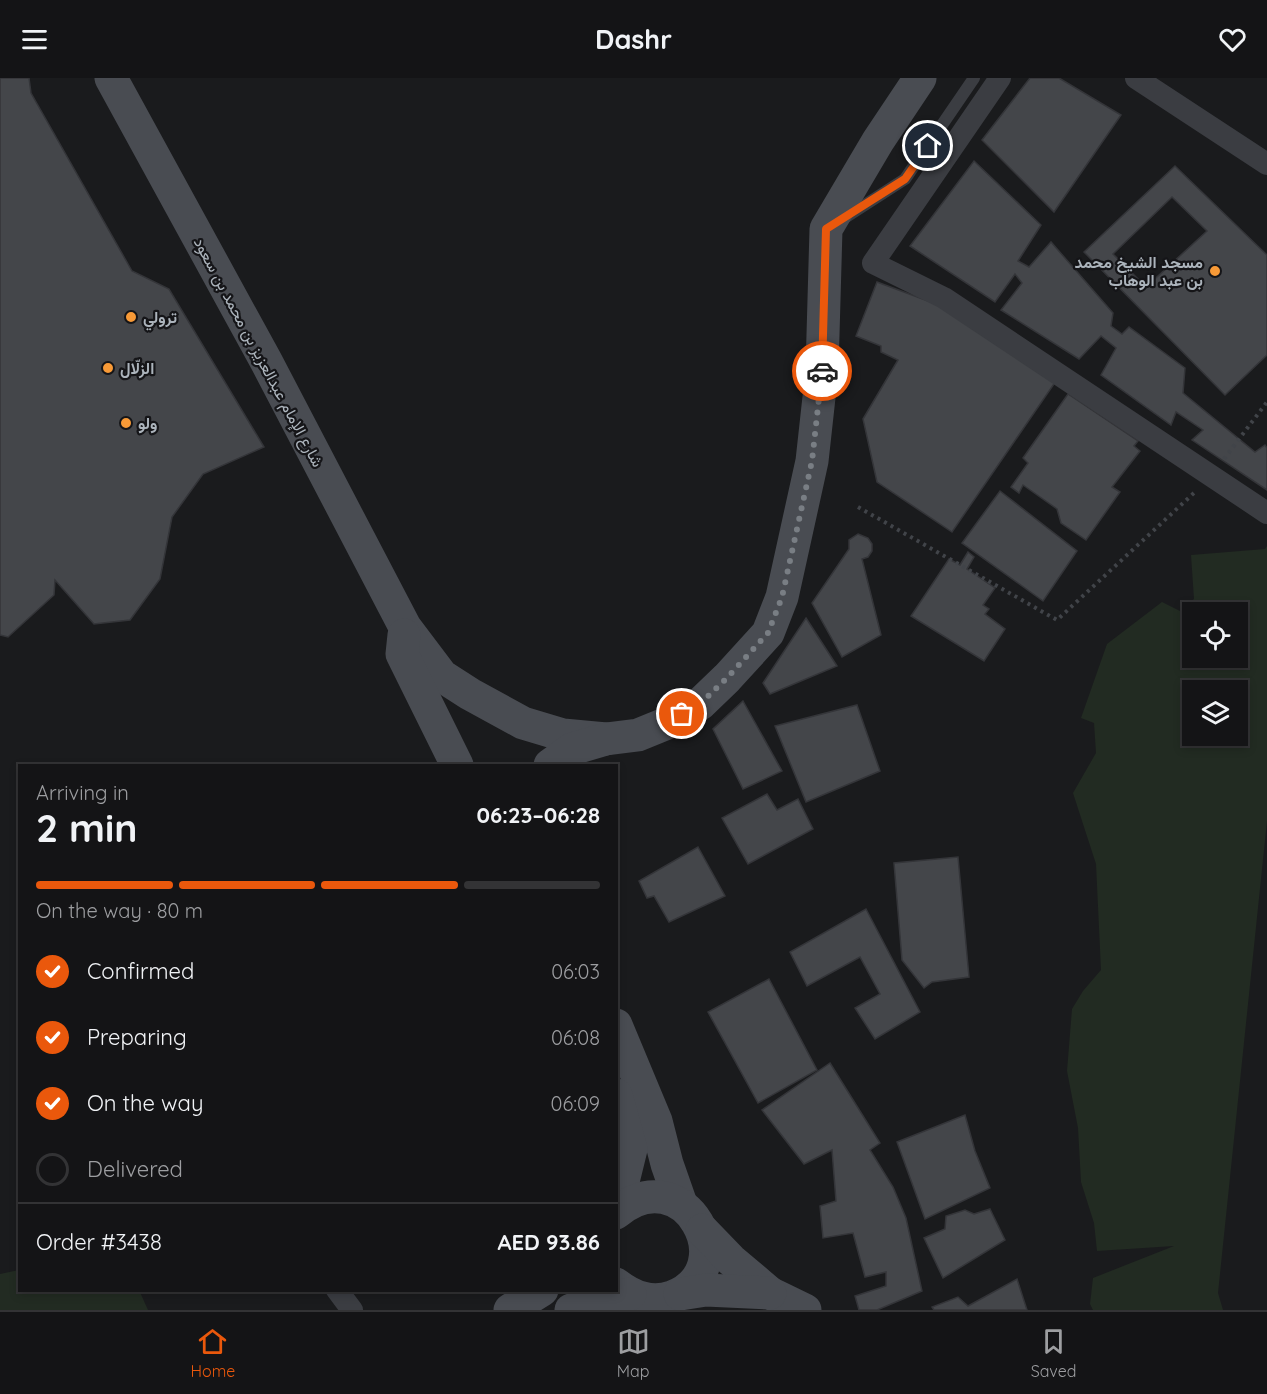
<!DOCTYPE html>
<meta charset="utf-8">
<style>
body{margin:0;font-family:Quicksand,Vazirmatn,sans-serif;background:#212123;color:#f1f3f6;height:100vh;display:flex;flex-direction:column;font-size:22px;white-space:nowrap}
*{box-sizing:border-box;margin:0}
p{font-size:20px;color:#9d9ea1}
.icon{flex:none;width:33px;height:33px;fill:none;stroke:currentColor;stroke-width:2;stroke-linecap:round;stroke-linejoin:round}
.map{position:relative;flex:1;overflow:hidden}
.side{position:absolute;left:18px;top:686px;width:600px;height:528px;display:flex;flex-direction:column;background:#141416;border-radius:0px;box-shadow:0 3px 9px #0003,0 0 0 2px #333335}
.side>*{flex:none}
.fabs{position:absolute;left:1182px;top:524px;display:grid;gap:12px}
.fabs a{display:grid;place-items:center;width:66px;height:66px;border-radius:0px;background:#141416;box-shadow:0 3px 9px #0003,0 0 0 2px #333335;font-size:30px}
.pin{position:absolute;display:grid;place-items:center;width:51px;height:51px;color:#fff;margin:-26px;border:3px solid #fff;border-radius:50%;box-shadow:0 2px 6px #0007}
.courier{position:absolute;display:grid;place-items:center;width:60px;height:60px;margin:-30px;border:4px solid #ea580c;border-radius:50%;background:#fff;color:#222;box-shadow:0 2px 8px #0007}
.headline em{font-style:normal;font-weight:800}
.headline div{display:flex;flex-direction:column-reverse}
.headline{display:flex;align-items:center;justify-content:space-between;height:102px;padding:0 18px}
h1{font-size:39px;font-weight:800;line-height:45px}
.bar{display:grid;grid-template-columns:repeat(4,1fr);gap:9px 6px;align-content:center;height:72px;padding:0 18px}
.bar i{height:8px;border-radius:4px;background:#333335}
.bar .on{background:#ea580c}
.bar p{grid-column:span 4}
.line{display:flex;align-items:center;gap:15px;padding:0 18px;border-top:2px solid #333335}
.line div{flex:1}
ol{padding:0 18px;list-style:none}
li{display:flex;align-items:center;gap:18px;height:66px}
li p{margin-inline-start:auto}
li .icon{padding:6px;border-radius:50%;background:#ea580c;color:#fff;stroke-width:4}
li:last-child{color:#9d9ea1}
li i{width:33px;height:33px;border:3px solid #333335;border-radius:50%}
header{display:flex;justify-content:space-between;align-items:center;height:78px;padding:0 18px;background:#141416;font-size:27px;font-weight:800}
.dock{display:flex;justify-content:space-around;align-items:center;height:84px;border-top:2px solid #333335;background:#141416;font-size:16px;color:#9d9ea1}
.dock a{display:grid;justify-items:center;gap:3px}
.dock .on{color:#ea580c}
.map>svg:first-child{display:block}
.green{fill:#222b22;fill-rule:evenodd}
.building{fill:#44464a;stroke:#343539;stroke-width:1.5;fill-rule:evenodd}
.lines{fill:none;stroke-linecap:round;stroke-linejoin:round}
.path{stroke:#414449;stroke-width:4;stroke-dasharray:3 4.5;stroke-linecap:butt}
.lane{stroke:#3b3d42;stroke-width:12}
.street{stroke:#3b3d42;stroke-width:22}
.secondary{stroke:#494c52;stroke-width:33}
.done{stroke:#797e84;stroke-width:6;stroke-dasharray:0 10.8}
.route{stroke:#ea580c;stroke-width:8}
.poi-dot{fill:#f89a37;stroke:#151518;stroke-width:2}
.labels{text-anchor:middle;dominant-baseline:central;stroke-width:4.5;stroke-linejoin:round;paint-order:stroke}
.poi-label{font-size:16px;font-weight:bold;fill:#acb4bc;stroke:#151518;text-anchor:start}
.street-label{font-size:16px;fill:#acb4bc;stroke:#151518}
</style>
<header><svg class="icon" aria-label="menu" viewBox="0 0 24 24"><path d="M4 6h16M4 12h16M4 18h16"/></svg>Dashr<svg class="icon" aria-label="heart" viewBox="0 0 24 24"><path d="M12 20l-8-8c-3-5 5-10 8-4 3-6 11-1 8 4z"/></svg></header>
<div class="map">
<svg width="1267" height="1232" viewBox="0 0 1267 1232">
<rect width="100%" height="100%" fill="#1a1b1d"/>
<!-- green -->
<g class="green">
<path d="M1267,468V743L1218,1215L1223,1232H1093L1090,1226L1093,1200L1174,1168L1097,1173L1094,1145L1081,1104L1078,1050L1067,993L1072,931L1083,913L1101,892L1096,786L1073,715L1096,675L1094,645L1081,640L1107,566L1162,524L1180,533L1194,521L1191,477L1265,471ZM1192,534H1238V579H1192ZM1192,612H1238V657H1192Z"/>
<polygon points="19,1192 20,1212 139,1212 148,1232 0,1232 0,1196"/>
</g>
<!-- building -->
<g class="building">
<polygon points="0,0 29,0 31,15 132,193 169,211 264,369 203,396 172,439 160,501 130,542 94,546 55,502 54,517 8,559 0,557"/>
<polygon points="1030,0 1059,0 1121,37 1054,134 982,62"/>
<polygon points="974,83 1041,147 1018,183 1029,189 1051,164 1113,235 1111,248 1122,256 1129,249 1185,290 1183,315 1255,374 1265,367 1267,370 1267,412 1192,362 1203,352 1176,334 1171,347 1101,297 1116,270 1101,258 1079,281 1001,232 1022,205 1015,196 995,224 910,168"/>
<path d="M1175,88L1267,177V277L1225,317L1084,174ZM1172,119L1207,153L1146,209L1113,176Z"/>
<polygon points="877,204 947,230 1056,303 952,454 877,404 863,341 898,282 881,274 881,268 856,258"/>
<polygon points="1068,316 1138,363 1134,368 1140,373 1112,409 1120,414 1086,462 1061,445 1057,431 1023,407 1019,415 1011,409 1028,385 1023,380"/>
<polygon points="1000,413 1077,473 1043,523 962,465"/>
<polygon points="858,456 868,460 872,466 872,473 868,479 862,481 881,557 842,579 812,525 849,471 849,462"/>
<polygon points="968,474 974,479 967,491 995,510 983,527 989,531 985,536 1005,551 984,583 911,538 949,481 960,487"/>
<polygon points="806,540 837,588 770,616 763,605"/>
<polygon points="743,623 782,693 743,711 713,651"/>
<polygon points="857,627 880,693 806,724 775,648"/>
<polygon points="767,716 777,732 798,721 813,751 748,786 722,740"/>
<polygon points="698,769 725,818 669,844 654,818 647,820 639,803"/>
<polygon points="958,779 969,899 932,904 924,910 902,882 894,785"/>
<polygon points="866,831 920,934 875,961 855,930 880,916 860,879 807,908 790,874"/>
<polygon points="769,901 817,992 758,1025 708,934"/>
<polygon points="830,985 880,1065 870,1072 893,1109 906,1140 922,1213 877,1232 859,1232 855,1218 886,1208 886,1194 865,1199 853,1155 823,1160 820,1128 836,1123 832,1072 804,1086 762,1032"/>
<polygon points="965,1037 975,1073 990,1110 925,1141 897,1064"/>
<polygon points="990,1131 1005,1162 943,1200 924,1160 945,1151 946,1138 965,1132 974,1136"/>
<polygon points="1017,1201 1027,1232 934,1232 932,1229 958,1219 968,1228"/>
</g>
<g class="lines">
<!-- path -->
<g class="path">
<polyline points="1224,381 1267,324"/>
<polyline points="858,429 1057,542 1195,414"/>
</g>
<!-- lane -->
<polyline class="lane" points="843,141 905,101 974,0"/>
<!-- street -->
<g class="street">
<polyline points="1000,0 873,185 944,220 1267,435"/>
<polyline points="1136,0 1267,86"/>
<polyline points="337,1212 352,1232"/>
</g>
<!-- secondary -->
<g class="secondary">
<polyline points="111,0 266,283 405,549 442,598 470,616 523,645 563,657 606,661"/>
<polyline points="404,557 402,576 457,687"/>
<polyline points="550,687 572,671 606,661 638,657 665,646 700,626 727,600 768,555 782,519 812,383 822,292 826,151 878,63 920,0"/>
<polyline points="616,947 656,1043 667,1086 681,1126"/>
<polyline points="616,1017 631,1071 616,1132"/>
<path d="M616,1135C684,1077 746,1191 672,1219C651,1226 633,1219 616,1206"/>
<polyline points="702,1152 731,1182 770,1215 805,1232"/>
<polyline points="680,1216 706,1212 770,1215"/>
<polyline points="510,1232 542,1212"/>
<polyline points="571,1232 606,1221 630,1216"/>
</g>
</g>
<g class="lines">
<!-- done -->
<polyline class="done" points="682,636 700,626 727,600 768,555 782,519 812,383 822,293"/>
<!-- route -->
<polyline class="route" points="822,293 826,151 905,101 928,68"/>
</g>
<!-- markers -->
<g class="poi-dot">
<circle cx="1215" cy="193" r="6"/>
<circle cx="131" cy="239" r="6"/>
<circle cx="108" cy="290" r="6"/>
<circle cx="126" cy="345" r="6"/>
</g>
<g class="labels">
<!-- poi labels -->
<g class="poi-label">
<text x="1203" y="184" text-anchor="end">مسجد الشيخ محمد<tspan x="1203" dy="18">بن عبد الوهاب</tspan></text>
<text x="143" y="239">ترولي</text>
<text x="120" y="290">الزلّال</text>
<text x="138" y="345">ولو</text>
</g>
<!-- street labels -->
<g class="street-label">
<text transform="translate(259 274) rotate(62)">شارع الإمام عبدالعزيز بن محمد بن سعود</text>
</g>
</g>
</svg>
<div class="fabs">
<a><svg class="icon" aria-label="locate" viewBox="0 0 24 24"><circle cx="12" cy="12" r="6"/><path d="M12 2v4M12 18v4M2 12h4M18 12h4"/></svg></a>
<a><svg class="icon" aria-label="layers" viewBox="0 0 24 24"><path d="M12 4l9 5-9 5-9-5zM3 14l9 5 9-5"/></svg></a>
</div>
<div class="pin" style="left:682px;top:636px;background:#ea580c"><svg class="icon" aria-label="bag" viewBox="0 0 24 24"><path d="M5 8h14l-1 12H6zM9 8a3 3 0 0 1 6 0"/></svg></div>
<div class="pin" style="left:928px;top:68px;background:#1f2937"><svg class="icon" aria-label="home" viewBox="0 0 24 24"><path d="M3 11l9-7 9 7M6 9v11h12V9"/></svg></div>
<div class="courier" style="left:822px;top:293px"><svg class="icon" aria-label="car" viewBox="0 0 24 24"><path d="M5 17H2v-5l4-1 3-4h7l3 4 3 1v5h-3M9 17h6M6 11h13"/><circle cx="7" cy="17" r="2"/><circle cx="17" cy="17" r="2"/></svg></div>
<section class="side">
<div class="headline"><div><h1>2 min</h1><p>Arriving in</p></div><em>06:23–06:28</em></div>
<div class="bar"><i class="on"></i><i class="on"></i><i class="on"></i><i></i><p>On the way · 80 m</p></div>
<ol>
<li><svg class="icon" aria-label="check" viewBox="0 0 24 24"><path d="M5 12l5 5 9-10"/></svg>Confirmed<p>06:03</p></li>
<li><svg class="icon" aria-label="check" viewBox="0 0 24 24"><path d="M5 12l5 5 9-10"/></svg>Preparing<p>06:08</p></li>
<li><svg class="icon" aria-label="check" viewBox="0 0 24 24"><path d="M5 12l5 5 9-10"/></svg>On the way<p>06:09</p></li>
<li><i></i>Delivered</li>
</ol>
<div class="line" style="height:78px"><div>Order #3438</div><b>AED 93.86</b></div>
</section>
</div>
<nav class="dock">
<a class="on"><svg class="icon" aria-label="home" viewBox="0 0 24 24"><path d="M3 11l9-7 9 7M6 9v11h12V9"/></svg>Home</a>
<a><svg class="icon" aria-label="map" viewBox="0 0 24 24"><path d="M3 6l6-2 6 2 6-2v14l-6 2-6-2-6 2zM9 4v14M15 6v14"/></svg>Map</a>
<a><svg class="icon" aria-label="saved" viewBox="0 0 24 24"><path d="M7 4h10v16l-5-4-5 4z"/></svg>Saved</a>
</nav>
